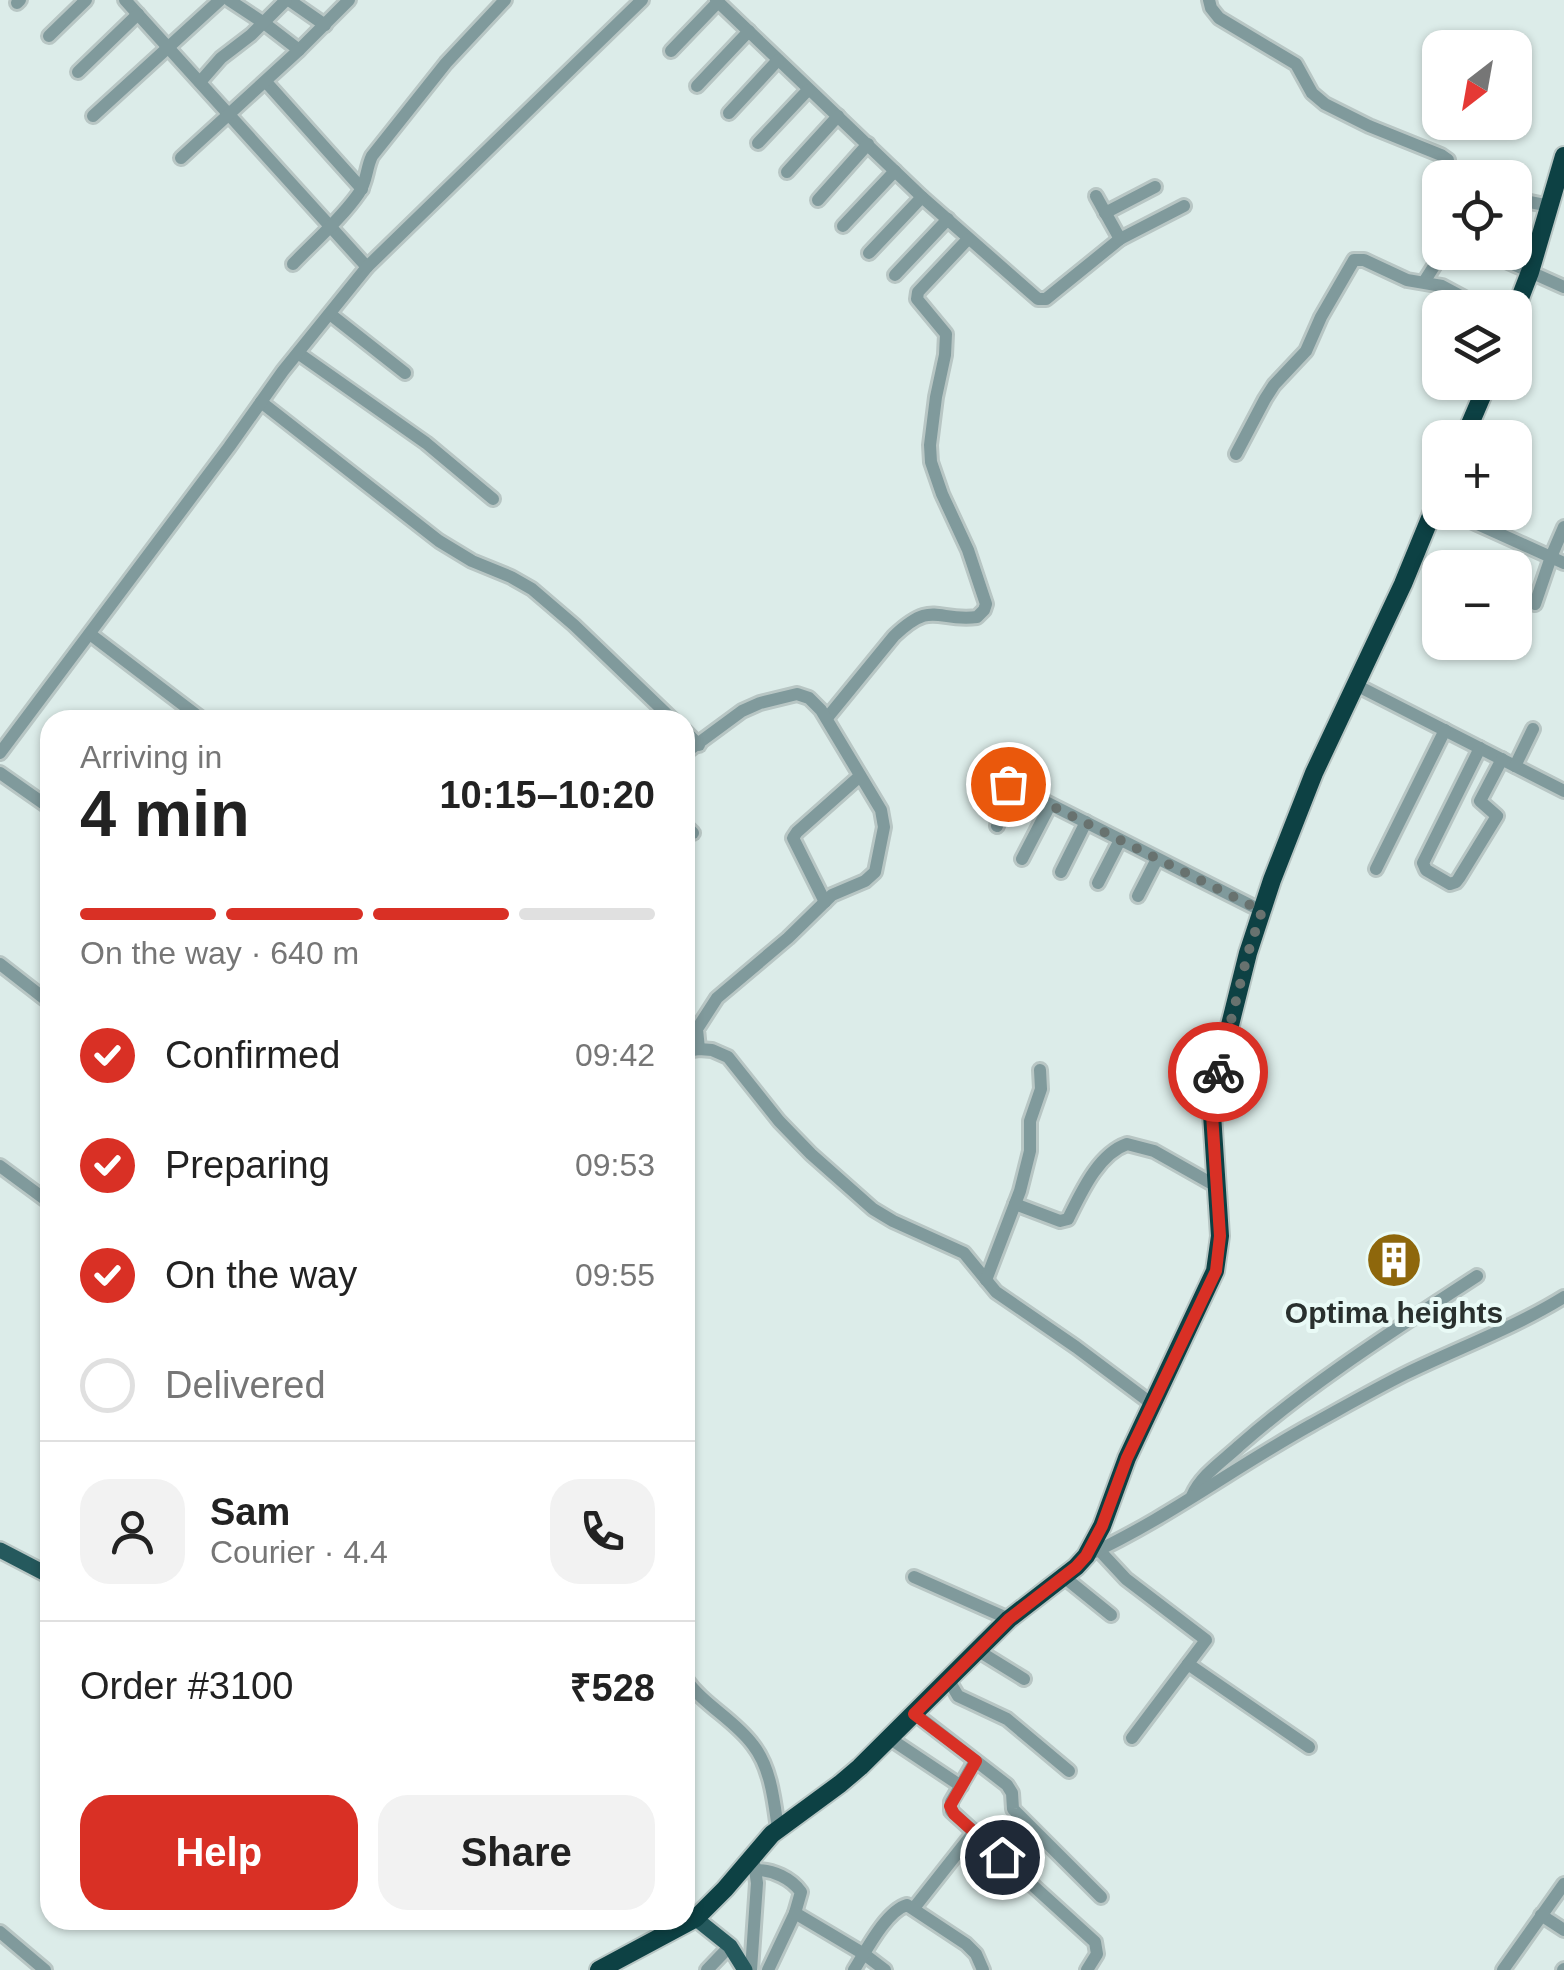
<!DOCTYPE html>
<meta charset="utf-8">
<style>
body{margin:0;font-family:Helvetica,sans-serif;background:#f2f2f2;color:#222;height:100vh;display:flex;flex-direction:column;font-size:38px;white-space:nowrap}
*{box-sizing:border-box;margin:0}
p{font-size:32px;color:#767676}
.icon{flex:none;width:55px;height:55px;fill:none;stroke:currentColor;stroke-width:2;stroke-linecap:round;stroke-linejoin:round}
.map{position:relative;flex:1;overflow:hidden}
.panel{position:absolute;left:40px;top:710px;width:655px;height:1220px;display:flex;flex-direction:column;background:#fff;border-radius:30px;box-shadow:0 2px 8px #0004}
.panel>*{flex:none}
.needle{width:65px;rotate:211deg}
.tools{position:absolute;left:1422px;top:30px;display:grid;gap:20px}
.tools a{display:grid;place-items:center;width:110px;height:110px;border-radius:20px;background:#fff;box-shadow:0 2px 8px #0004;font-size:50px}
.pin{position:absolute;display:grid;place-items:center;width:85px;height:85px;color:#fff;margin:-42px;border:5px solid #fff;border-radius:50%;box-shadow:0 2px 10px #0007}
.courier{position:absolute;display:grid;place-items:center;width:100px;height:100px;margin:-50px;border:8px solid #d93025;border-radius:50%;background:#fff;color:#222;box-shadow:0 2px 12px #0007}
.headline em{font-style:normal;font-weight:700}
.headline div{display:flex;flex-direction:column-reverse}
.headline{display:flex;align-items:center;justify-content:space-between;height:170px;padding:0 40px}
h1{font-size:65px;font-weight:700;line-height:75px}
.bar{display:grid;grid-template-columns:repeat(4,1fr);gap:15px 10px;align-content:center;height:120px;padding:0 40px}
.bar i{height:12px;border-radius:8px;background:#e0e0e0}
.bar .selected{background:#d93025}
.bar p{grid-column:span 4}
.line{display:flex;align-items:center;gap:25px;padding:0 40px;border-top:2px solid #e0e0e0}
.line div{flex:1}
.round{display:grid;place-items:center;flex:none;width:105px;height:105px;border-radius:30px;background:#f2f2f2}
ol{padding:0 40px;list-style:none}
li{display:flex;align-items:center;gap:30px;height:110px}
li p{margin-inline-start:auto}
li .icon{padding:10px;border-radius:50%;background:#d93025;color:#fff;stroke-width:4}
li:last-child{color:#767676}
li i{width:55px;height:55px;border:5px solid #e0e0e0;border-radius:50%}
.action{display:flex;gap:20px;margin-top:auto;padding:20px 40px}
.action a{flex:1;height:115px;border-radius:30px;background:#d93025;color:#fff;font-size:40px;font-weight:700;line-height:115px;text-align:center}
.action a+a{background:#f2f2f2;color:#222}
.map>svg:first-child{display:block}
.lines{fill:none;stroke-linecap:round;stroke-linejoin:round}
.minor-casing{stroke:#b8c6c4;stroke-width:18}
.major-casing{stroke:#b8c6c4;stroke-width:20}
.highway-casing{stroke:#b8c6c4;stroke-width:22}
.minor{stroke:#809a9c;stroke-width:12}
.major{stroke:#25595d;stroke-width:15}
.highway{stroke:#0d4144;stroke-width:18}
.done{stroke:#68726f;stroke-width:10;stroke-dasharray:0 18}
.route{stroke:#d93025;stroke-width:12}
.labels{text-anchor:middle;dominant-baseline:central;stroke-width:8;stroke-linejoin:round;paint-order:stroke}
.poi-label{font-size:30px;font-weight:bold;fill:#29302e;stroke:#e9faf6}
</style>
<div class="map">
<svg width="1564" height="1970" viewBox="0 0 1564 1970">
<rect width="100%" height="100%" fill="#dcece9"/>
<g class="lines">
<!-- minor casing -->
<g class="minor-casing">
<g id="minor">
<polyline points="125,0 367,267"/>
<polyline points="229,0 264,23 299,50"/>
<polyline points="289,0 325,25"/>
<polyline points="716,0 922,197 1038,299 1046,299 1120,239 1184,206"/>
<polyline points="1209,0 1211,8 1219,18 1296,64 1312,93 1325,104 1369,126 1441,155 1448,160 1449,178"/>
<polyline points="17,3 20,0"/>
<polyline points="49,36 86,0"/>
<polyline points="671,51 718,2"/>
<polyline points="78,72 138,14"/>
<polyline points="200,82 221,58 251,35 286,0"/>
<polyline points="266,82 362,189"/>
<polyline points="697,86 749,31"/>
<polyline points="729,113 778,60"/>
<polyline points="93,116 220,0"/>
<polyline points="758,143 808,90"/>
<polyline points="181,158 299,50 349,0"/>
<polyline points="787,172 838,116"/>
<polyline points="1096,196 1120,239"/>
<polyline points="1515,199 1550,206"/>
<polyline points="818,200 868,144"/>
<polyline points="1105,213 1155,187"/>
<polyline points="843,226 895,171"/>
<polyline points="1486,252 1564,287"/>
<polyline points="869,253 922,197"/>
<path d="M293,264C315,241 341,219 359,193C367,182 366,168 372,156L446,63L505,0"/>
<polyline points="895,275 948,219"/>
<polyline points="1424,282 1443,252"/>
<polyline points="330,314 405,373"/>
<polyline points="298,353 426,443 493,499"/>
<polyline points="261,402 439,541 472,561 511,577 532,589 574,625 673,720"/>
<polyline points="1236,454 1265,399 1274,385 1306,351 1321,317 1354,260 1364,260 1407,280 1442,286 1483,308"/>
<polyline points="1451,512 1564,563"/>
<polyline points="1535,604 1551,557 1564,527"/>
<polyline points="90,634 203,720"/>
<polyline points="1356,685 1564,791"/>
<path d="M827,718L894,636C933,599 936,622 977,617L984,610L986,604L968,550L942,494L931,462L930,445L936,397L945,355L946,334L917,299L918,292L968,239"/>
<polyline points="685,731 699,745"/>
<polyline points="1480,748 1423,863 1426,870 1450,884 1456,882 1459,878 1497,816 1480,801 1502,759"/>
<polyline points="0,753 229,447 283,371 367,267 642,0"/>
<polyline points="685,753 742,711 760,703 797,694 809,698 821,710 881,810 884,827 875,872 865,881 832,895 788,938 717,998 697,1029 699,1049"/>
<polyline points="1515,766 1533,729"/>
<polyline points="0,773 50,808"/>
<polyline points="685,825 693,833"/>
<polyline points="997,826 1008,783 1262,911"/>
<polyline points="1022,859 1050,805"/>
<polyline points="1376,869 1445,730"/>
<polyline points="1061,872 1086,822"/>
<polyline points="1098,883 1120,840"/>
<polyline points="1138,896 1157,859"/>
<polyline points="825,902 793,838 797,832 860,776"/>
<polyline points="0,964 50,1003"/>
<polyline points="685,1051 699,1049 712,1050 728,1057 779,1121 811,1154 873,1209 893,1221 964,1253 996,1292 1076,1347 1152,1404"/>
<polyline points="0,1166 50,1203"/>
<path d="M1015,1204L1060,1221L1068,1219C1081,1193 1098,1154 1127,1144L1154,1151L1216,1186"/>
<polyline points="986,1280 1020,1191 1030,1151 1030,1121 1041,1089 1040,1070"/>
<path d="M1192,1496C1201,1475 1223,1461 1239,1446C1313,1381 1396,1329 1477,1276"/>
<polyline points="1099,1550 1126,1579 1206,1640 1132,1738"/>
<path d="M1086,1556C1165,1520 1235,1467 1311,1425C1342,1408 1373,1390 1405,1374C1458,1348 1514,1328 1564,1297"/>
<polyline points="914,1577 1009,1619"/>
<polyline points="1064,1577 1111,1615"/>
<polyline points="977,1650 1024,1679"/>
<polyline points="1188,1664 1309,1747"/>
<path d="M685,1678C703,1705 734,1719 753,1745C771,1768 774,1801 778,1829"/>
<polyline points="948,1679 958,1696 1007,1719 1069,1771"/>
<polyline points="914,1713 1007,1785 1012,1793 1013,1809 1101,1897"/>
<polyline points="889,1738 961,1786"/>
<polyline points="975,1761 951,1802 951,1811 1095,1942 1097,1954 1087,1970"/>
<path d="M756,1870C773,1870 791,1878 801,1892L795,1913L768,1970"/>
<polyline points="914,1908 974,1832"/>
<polyline points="795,1913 864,1954 885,1970"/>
<polyline points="1541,1915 1564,1930"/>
<polyline points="0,1932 45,1970"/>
<polyline points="707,1970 730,1946"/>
<polyline points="751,1970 757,1883 754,1863"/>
<path d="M854,1970C866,1951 886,1911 907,1905L966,1944L976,1954L983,1970"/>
<polyline points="1503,1970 1564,1884"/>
<polyline points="1563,1970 1564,1969"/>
</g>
</g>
<!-- major casing -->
<g class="major-casing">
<g id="major">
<polyline points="0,1550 50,1576"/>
<polyline points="685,1910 730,1946 745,1970"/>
</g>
</g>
<!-- highway casing -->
<g class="highway-casing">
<g id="highway">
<polyline points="1515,311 1530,272 1564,156"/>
<polyline points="1464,438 1488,382"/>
<polyline points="599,1970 696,1918 725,1889 772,1834 840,1784 860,1767 1009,1619 1076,1567 1086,1556 1102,1526 1127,1458 1215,1271 1220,1236 1212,1114 1216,1081 1248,953 1272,880 1314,773 1403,584 1440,494"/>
</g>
</g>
<!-- minor -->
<use href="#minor" class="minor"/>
<!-- major -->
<use href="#major" class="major"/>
<!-- highway -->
<use href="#highway" class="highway"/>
</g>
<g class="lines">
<!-- done -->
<polyline class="done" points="1008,784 1262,911 1248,953 1218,1072"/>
<!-- route -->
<polyline class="route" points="1002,1857 954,1814 950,1806 976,1761 914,1714 1009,1619 1076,1567 1086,1556 1102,1526 1127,1458 1216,1271 1220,1236 1212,1114 1218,1072"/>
</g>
<!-- icons -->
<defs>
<g id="building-disc" transform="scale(2.875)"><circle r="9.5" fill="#8e670c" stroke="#e9faf6"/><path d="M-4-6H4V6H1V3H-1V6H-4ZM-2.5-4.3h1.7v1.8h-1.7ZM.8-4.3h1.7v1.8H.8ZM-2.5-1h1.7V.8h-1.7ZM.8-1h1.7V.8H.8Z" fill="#fff"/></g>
</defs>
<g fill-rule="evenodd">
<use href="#building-disc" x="1394" y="1260"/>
</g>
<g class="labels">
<!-- poi labels -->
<g class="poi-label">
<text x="1394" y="1312">Optima heights</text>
</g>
</g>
</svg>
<div class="tools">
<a><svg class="needle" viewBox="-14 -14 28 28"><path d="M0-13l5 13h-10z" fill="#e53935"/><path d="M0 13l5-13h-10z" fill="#767676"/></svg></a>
<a><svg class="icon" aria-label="locate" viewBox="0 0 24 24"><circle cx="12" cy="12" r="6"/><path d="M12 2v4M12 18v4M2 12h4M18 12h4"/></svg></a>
<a><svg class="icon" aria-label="layers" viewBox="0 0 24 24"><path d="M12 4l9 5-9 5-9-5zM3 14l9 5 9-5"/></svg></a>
<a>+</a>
<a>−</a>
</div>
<div class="pin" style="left:1008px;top:784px;background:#ea580c"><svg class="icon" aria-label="bag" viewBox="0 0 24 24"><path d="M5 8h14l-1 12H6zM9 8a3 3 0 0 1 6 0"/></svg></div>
<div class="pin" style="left:1002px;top:1857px;background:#1f2937"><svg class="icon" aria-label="home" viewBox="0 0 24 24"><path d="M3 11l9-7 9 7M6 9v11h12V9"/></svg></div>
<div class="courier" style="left:1218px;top:1072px"><svg class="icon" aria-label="bike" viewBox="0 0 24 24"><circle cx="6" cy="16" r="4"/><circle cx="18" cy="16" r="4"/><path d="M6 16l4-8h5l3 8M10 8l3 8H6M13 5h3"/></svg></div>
<section class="panel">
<div class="headline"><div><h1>4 min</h1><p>Arriving in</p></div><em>10:15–10:20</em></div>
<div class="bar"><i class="selected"></i><i class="selected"></i><i class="selected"></i><i></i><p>On the way · 640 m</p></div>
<ol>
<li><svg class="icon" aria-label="check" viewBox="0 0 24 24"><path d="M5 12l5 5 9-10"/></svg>Confirmed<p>09:42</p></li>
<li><svg class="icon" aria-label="check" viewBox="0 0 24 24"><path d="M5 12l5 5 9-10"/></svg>Preparing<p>09:53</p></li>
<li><svg class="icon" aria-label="check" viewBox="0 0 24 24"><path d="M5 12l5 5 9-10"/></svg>On the way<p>09:55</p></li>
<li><i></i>Delivered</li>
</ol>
<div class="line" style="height:180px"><a class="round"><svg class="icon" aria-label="person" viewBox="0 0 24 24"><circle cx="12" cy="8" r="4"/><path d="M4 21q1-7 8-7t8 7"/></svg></a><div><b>Sam</b><p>Courier · 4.4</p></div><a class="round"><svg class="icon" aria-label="phone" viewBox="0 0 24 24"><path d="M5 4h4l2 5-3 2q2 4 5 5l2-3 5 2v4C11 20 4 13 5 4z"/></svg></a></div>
<div class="line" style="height:130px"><div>Order #3100</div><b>₹528</b></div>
<div class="action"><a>Help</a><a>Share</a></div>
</section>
</div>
